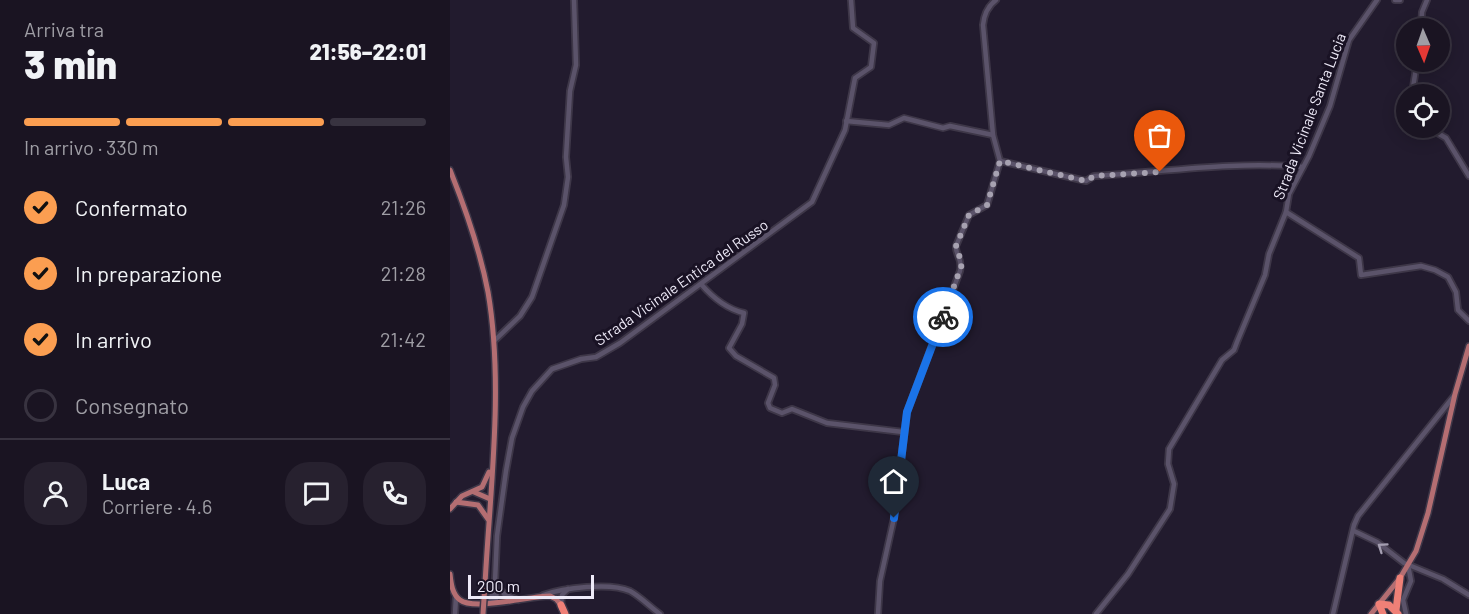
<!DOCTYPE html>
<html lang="it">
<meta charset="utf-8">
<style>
body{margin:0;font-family:Barlow,sans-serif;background:#27212f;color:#f1f3f6;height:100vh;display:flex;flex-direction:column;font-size:22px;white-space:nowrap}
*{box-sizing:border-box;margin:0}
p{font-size:20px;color:#9f9ea5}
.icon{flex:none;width:33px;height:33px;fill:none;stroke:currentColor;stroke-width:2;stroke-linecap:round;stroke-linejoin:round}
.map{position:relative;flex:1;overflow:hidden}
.sheet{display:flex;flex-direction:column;background:#1a1422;width:450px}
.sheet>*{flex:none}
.needle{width:39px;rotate:178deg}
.buttons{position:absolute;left:946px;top:18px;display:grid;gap:12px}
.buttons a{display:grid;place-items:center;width:54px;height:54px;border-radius:50%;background:#1a1422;box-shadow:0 3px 15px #0003,0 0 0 2px #383340;font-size:30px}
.scale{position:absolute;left:18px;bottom:15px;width:126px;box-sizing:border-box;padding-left:6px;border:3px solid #eeeaf8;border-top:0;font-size:16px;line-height:21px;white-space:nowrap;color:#eeeaf8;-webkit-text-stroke:4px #191224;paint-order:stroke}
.pin{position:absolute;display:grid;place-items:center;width:51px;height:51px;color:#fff;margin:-62px -26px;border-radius:50% 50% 50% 0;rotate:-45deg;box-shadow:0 0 6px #0007}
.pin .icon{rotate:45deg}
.courier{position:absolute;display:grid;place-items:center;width:60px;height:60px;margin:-30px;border:4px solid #1a73e8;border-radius:50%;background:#fff;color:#222;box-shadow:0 2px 8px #0007}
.head em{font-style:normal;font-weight:800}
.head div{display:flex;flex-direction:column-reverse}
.head{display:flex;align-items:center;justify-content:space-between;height:102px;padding:0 24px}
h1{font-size:39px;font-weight:800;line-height:45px}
.bar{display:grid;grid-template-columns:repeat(4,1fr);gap:9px 6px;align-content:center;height:72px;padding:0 24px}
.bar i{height:8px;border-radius:4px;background:#383340}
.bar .active{background:#fb9e51}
.bar p{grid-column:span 4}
.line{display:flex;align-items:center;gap:15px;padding:0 24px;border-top:2px solid #383340}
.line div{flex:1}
.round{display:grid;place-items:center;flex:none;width:63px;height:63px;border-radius:24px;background:#27212f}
ol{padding:0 24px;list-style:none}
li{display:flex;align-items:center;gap:18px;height:66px}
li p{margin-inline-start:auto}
li .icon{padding:6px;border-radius:50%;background:#fb9e51;color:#111;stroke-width:4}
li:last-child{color:#9f9ea5}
li i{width:33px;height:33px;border:3px solid #383340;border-radius:50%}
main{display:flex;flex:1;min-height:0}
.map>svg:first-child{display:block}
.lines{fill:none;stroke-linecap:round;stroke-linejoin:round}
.minor-casing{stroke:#3e3748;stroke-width:8}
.major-casing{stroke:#3e3748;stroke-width:8}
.highway-casing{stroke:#3e3748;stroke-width:10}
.minor{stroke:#5b536a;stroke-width:4.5}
.major{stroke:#b46e72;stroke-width:5}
.highway{stroke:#ef8077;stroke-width:7}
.major-bridge-casing{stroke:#3e3748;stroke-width:8;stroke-linecap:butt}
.major-bridge{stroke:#b46e72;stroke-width:5}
.oneway{stroke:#a49eb1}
.done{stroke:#a7a2b1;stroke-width:6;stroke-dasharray:0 10.8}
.route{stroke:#1a73e8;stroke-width:8}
.labels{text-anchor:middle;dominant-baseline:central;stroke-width:6;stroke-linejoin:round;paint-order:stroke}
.street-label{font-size:15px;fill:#eeeaf8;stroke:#191224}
</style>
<main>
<section class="sheet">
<div class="head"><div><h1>3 min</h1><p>Arriva tra</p></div><em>21:56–22:01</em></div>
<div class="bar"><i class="active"></i><i class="active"></i><i class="active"></i><i></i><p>In arrivo · 330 m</p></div>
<ol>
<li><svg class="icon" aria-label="check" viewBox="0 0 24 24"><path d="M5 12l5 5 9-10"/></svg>Confermato<p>21:26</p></li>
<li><svg class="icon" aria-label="check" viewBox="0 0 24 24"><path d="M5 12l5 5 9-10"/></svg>In preparazione<p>21:28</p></li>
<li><svg class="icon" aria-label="check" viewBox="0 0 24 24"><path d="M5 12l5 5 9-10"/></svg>In arrivo<p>21:42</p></li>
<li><i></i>Consegnato</li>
</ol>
<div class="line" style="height:108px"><a class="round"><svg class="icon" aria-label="person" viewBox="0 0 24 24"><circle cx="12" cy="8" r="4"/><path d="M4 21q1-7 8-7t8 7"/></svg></a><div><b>Luca</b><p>Corriere · 4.6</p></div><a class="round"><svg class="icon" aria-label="chat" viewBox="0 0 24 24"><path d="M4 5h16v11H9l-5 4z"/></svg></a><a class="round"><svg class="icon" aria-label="phone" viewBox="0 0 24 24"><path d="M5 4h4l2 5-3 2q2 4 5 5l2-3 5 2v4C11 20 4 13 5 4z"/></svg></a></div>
</section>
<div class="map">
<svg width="1019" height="614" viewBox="0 0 1019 614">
<rect width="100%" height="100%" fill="#221b2e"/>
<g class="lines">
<!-- minor casing -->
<g class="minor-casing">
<g id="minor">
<polyline points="945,0 950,0"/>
<polyline points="971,28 972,12 977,0"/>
<polyline points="962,94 967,62"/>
<polyline points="396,121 439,125 454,118 493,128 500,126 543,135"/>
<polyline points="979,128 996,138 1019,176"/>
<path d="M550,161L636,181L644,176C714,172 783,161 853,167"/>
<polyline points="836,212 909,258 911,275 971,266 985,270 998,277 1006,292 1008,310 1019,321"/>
<path d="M251,284C263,298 277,309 294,313L292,324L279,348L286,356L324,378L325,385L318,403L320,408L332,413L342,409L377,423L453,432"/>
<polyline points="44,341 70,316 82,297 114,205 118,177 116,157 120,91 126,65 124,0"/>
<polyline points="904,531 927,542 954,563 993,579 1019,595"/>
<polyline points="45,582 54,594 68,600"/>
<path d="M93,595C113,588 160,582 180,591C191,597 200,607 210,614"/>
<polyline points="40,603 45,582 47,536 56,471 62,438 73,407 82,391 102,369 131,359 146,357 170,343 362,202 395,130 405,78 421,67 424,43 403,28 401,0"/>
<polyline points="40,603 46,599 47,588"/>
<polyline points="111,605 112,595 118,589"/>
<polyline points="5,614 6,597"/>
<path d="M428,614L430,581L444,518L457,412L510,271C513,258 505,255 506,246L519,215L537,205L550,161L543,135L533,25C534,15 538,6 546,0"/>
<polyline points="646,614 678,574 720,509 724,484 718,464 719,449 772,360 784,350 787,342 815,275 819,254 836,212 839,194 859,156 880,106 899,40 927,0"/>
<polyline points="883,614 904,525 908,516 1004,396"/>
<polyline points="956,614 953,600 961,581 958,565"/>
</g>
</g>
<!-- major casing -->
<g class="major-casing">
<g id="major">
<path d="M0,170C16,210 30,250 38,292C54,385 40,490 35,584"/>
<polyline points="24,492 40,499"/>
<polyline points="6,502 28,505 38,519"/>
<polyline points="0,509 12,496 32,487 39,472"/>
<path d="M0,574C1,583 2,594 10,600C24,611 80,596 100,596L106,599L111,605"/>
<polyline points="921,614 950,578 966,551 978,513 1005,394 1019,346"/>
</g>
</g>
<!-- highway casing -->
<g class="highway-casing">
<g id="highway">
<polyline points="111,605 115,614"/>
<polyline points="946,610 950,578"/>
<polyline points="933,614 929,604 939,605 948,614"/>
</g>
</g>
<!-- minor -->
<use href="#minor" class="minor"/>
<!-- major -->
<use href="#major" class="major"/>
<!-- highway -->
<use href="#highway" class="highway"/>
<!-- major-bridge casing -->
<g class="major-bridge-casing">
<polyline id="major-bridge" points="33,614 35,584"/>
</g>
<!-- major-bridge -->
<use href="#major-bridge" class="major-bridge"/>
</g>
<!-- one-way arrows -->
<defs><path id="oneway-chevron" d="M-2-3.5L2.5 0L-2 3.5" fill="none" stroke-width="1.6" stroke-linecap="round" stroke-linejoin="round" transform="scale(1.5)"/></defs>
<use class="oneway" href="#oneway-chevron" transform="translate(932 547) rotate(-145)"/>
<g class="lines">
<!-- done -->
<polyline class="done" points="493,317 512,264 506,246 519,215 537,205 550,161 636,181 644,176 710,172"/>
<!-- route -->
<polyline class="route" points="444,518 457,412 493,317"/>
</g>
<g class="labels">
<!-- street labels -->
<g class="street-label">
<text transform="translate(859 116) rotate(-69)">Strada Vicinale Santa Lucia</text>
<text transform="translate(231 282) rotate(-35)">Strada Vicinale Entica del Russo</text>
</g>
</g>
</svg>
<div class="buttons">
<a><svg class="needle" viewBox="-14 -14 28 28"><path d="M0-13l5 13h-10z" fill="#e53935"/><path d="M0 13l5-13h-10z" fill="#9f9ea5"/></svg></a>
<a><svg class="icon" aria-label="locate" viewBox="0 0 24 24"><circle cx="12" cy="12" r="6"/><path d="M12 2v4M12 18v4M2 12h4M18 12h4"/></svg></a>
</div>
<div class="scale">200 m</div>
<div class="pin" style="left:710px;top:172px;background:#ea580c"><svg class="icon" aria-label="bag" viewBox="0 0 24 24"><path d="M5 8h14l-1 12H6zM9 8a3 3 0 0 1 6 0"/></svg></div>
<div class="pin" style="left:444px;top:518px;background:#1f2937"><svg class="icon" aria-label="home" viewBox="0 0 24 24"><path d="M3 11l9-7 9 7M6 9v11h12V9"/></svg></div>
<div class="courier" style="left:493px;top:317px"><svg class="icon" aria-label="bike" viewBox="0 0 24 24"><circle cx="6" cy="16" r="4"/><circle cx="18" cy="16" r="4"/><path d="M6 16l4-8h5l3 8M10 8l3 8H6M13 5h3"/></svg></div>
</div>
</main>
